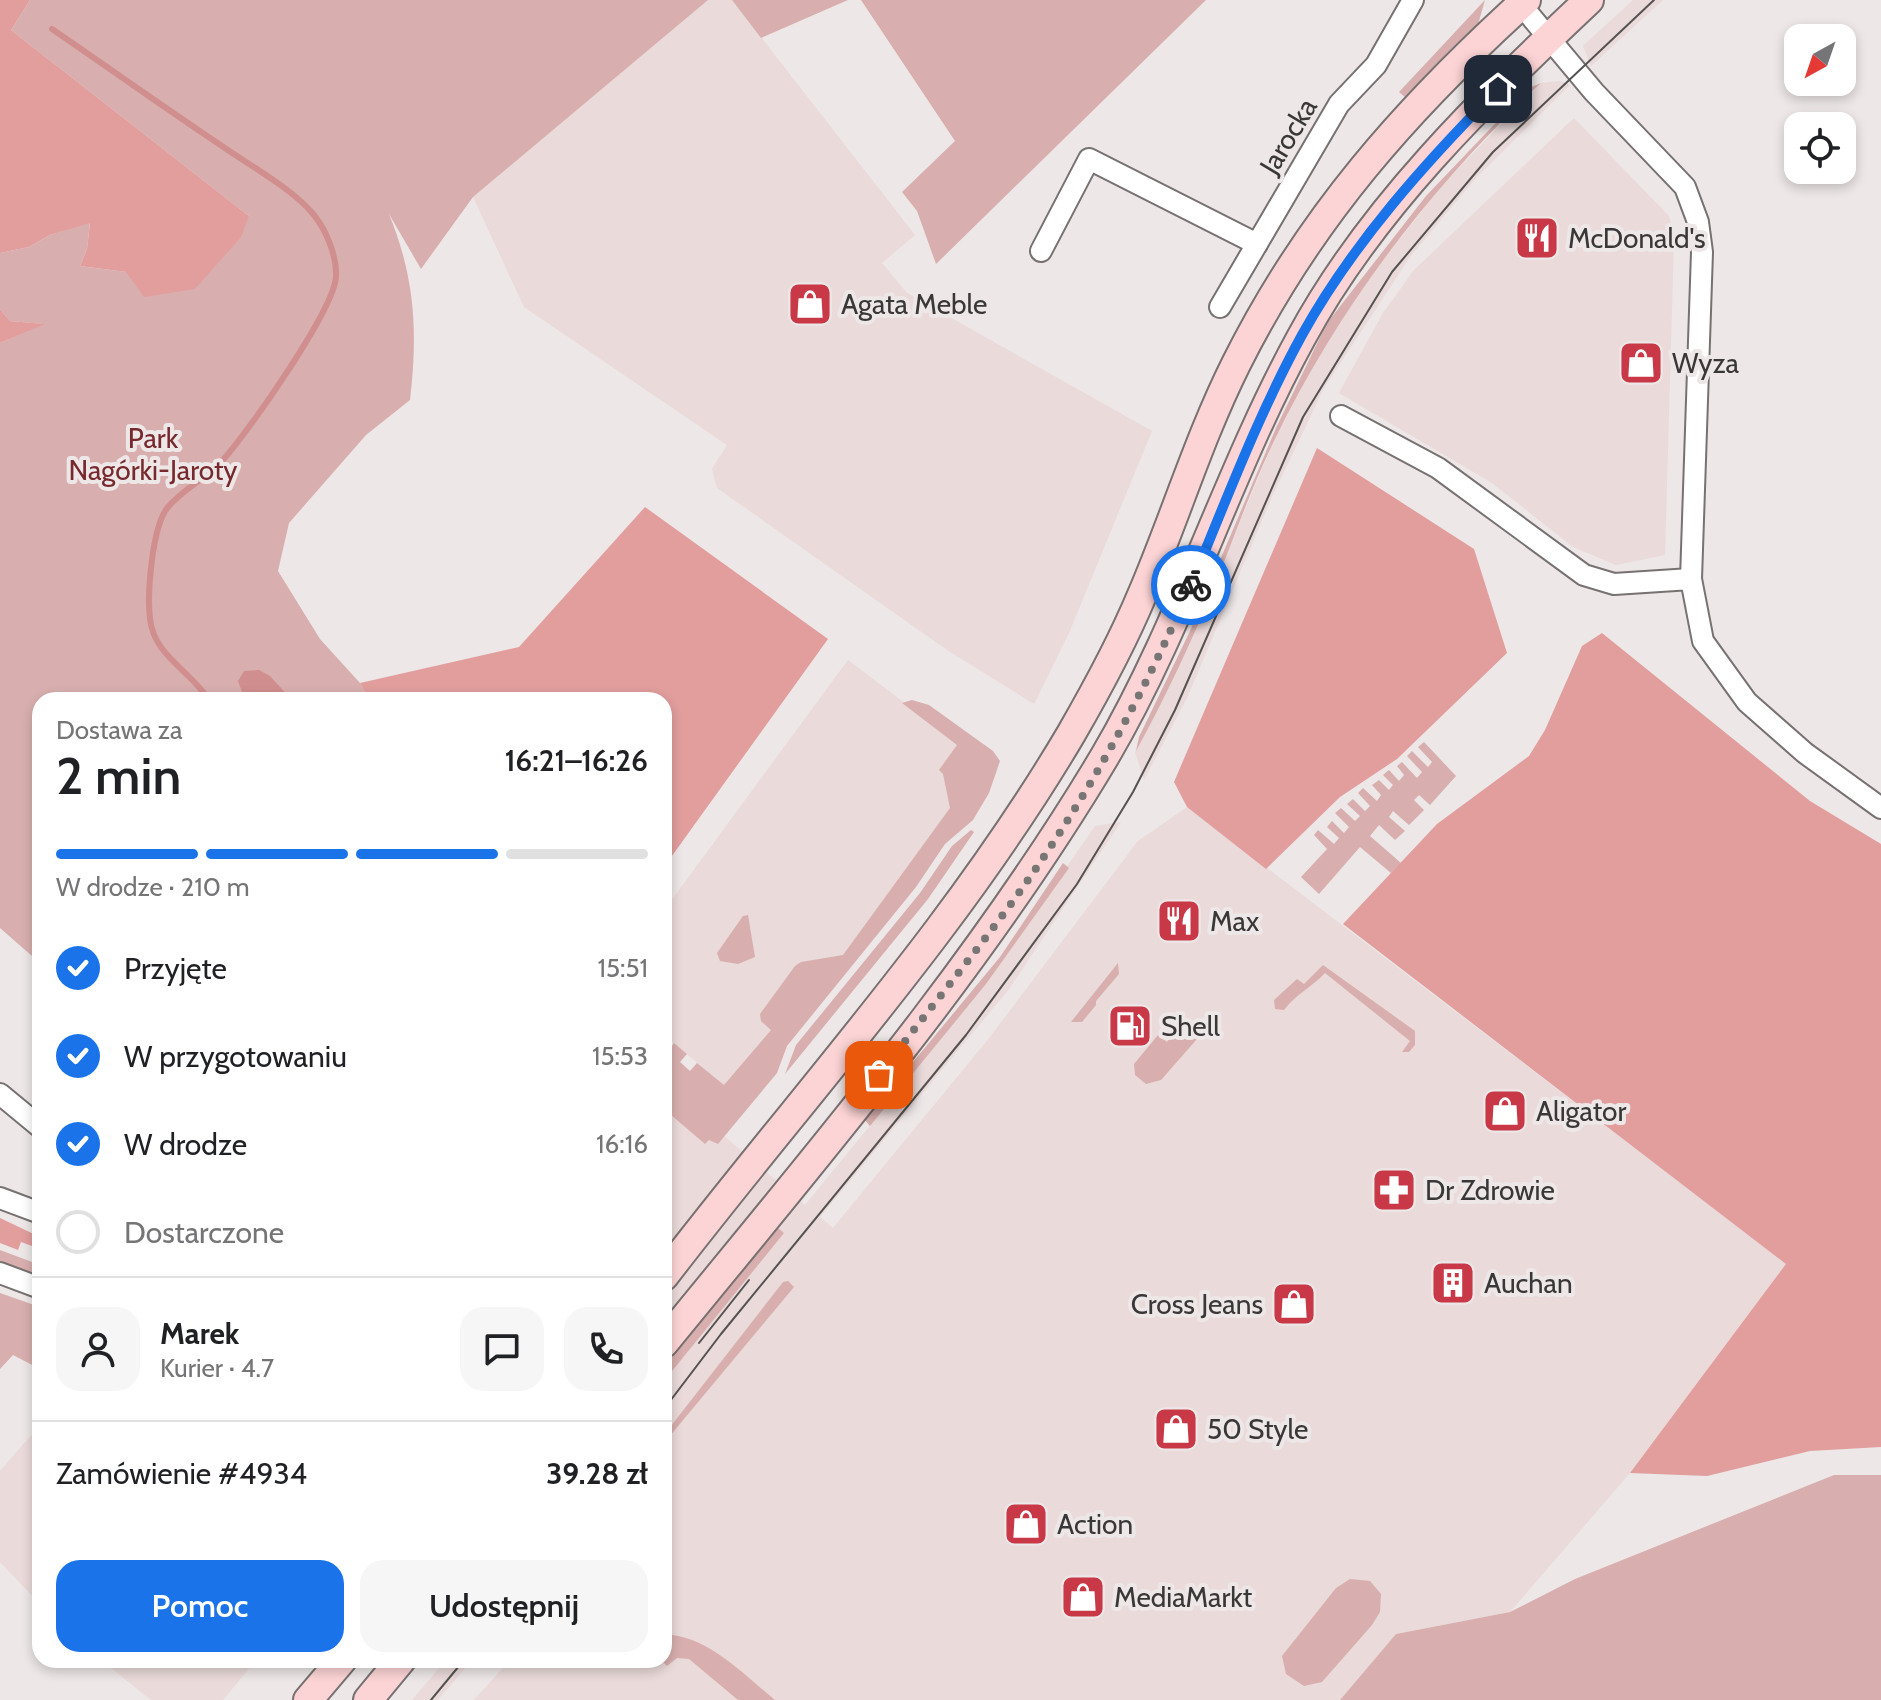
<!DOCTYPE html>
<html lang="pl">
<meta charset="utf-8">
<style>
body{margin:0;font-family:Cabin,sans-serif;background:#f6f6f6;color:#202124;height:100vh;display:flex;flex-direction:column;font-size:30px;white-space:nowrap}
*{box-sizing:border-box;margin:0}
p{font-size:26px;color:#757577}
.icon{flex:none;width:44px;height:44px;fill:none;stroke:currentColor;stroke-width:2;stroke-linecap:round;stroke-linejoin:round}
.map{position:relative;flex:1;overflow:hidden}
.sheet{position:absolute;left:32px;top:692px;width:640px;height:976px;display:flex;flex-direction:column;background:#fff;border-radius:24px;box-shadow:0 4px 12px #0003}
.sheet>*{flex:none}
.needle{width:52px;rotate:220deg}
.buttons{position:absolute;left:1784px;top:24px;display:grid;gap:16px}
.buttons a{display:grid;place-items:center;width:72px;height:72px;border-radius:16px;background:#fff;box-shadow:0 4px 12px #0003;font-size:40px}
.pin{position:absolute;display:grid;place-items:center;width:68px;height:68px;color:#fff;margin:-34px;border-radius:16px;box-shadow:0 4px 12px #0006}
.courier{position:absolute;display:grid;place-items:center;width:80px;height:80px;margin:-40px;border:6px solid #1a73e8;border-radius:50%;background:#fff;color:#222;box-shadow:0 2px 10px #0007}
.head em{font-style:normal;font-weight:600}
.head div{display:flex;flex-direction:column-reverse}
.head{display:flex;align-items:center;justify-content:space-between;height:136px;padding:0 24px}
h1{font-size:52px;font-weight:600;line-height:60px}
.bar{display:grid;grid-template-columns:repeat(4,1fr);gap:12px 8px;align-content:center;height:96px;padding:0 24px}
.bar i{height:10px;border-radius:6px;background:#e0e0e0}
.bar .active{background:#1a73e8}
.bar p{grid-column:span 4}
.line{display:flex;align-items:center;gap:20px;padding:0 24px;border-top:2px solid #e0e0e0}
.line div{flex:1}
.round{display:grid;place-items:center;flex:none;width:84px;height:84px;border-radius:24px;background:#f6f6f6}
ol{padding:0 24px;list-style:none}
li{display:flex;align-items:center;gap:24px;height:88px}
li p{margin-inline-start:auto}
li .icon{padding:8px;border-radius:50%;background:#1a73e8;color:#fff;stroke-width:4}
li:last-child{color:#757577}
li i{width:44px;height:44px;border:4px solid #e0e0e0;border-radius:50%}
.action{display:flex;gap:16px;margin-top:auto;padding:16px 24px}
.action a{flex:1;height:92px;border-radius:24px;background:#1a73e8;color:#fff;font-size:32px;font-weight:600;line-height:92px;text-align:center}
.action a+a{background:#f6f6f6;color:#202124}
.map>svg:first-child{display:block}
.built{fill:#eadad9}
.green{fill:#d8afae}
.forest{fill:#e19e9d}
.water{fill:#d18e8e}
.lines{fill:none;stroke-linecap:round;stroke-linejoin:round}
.stream{stroke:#d18e8e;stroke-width:6}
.street-casing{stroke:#777171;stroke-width:24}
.secondary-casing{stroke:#777171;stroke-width:32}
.street{stroke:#fff;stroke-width:20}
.secondary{stroke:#fcd4d5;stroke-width:28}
.tram{stroke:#545252;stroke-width:2}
.done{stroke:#787575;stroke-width:8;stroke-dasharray:0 14.4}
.route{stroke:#1a73e8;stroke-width:10}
.labels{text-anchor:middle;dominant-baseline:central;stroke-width:8;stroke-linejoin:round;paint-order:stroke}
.street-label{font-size:28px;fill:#393737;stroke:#ede7e7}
.poi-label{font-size:28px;fill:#393737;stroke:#ede7e7;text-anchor:start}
.park-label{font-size:28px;fill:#78292e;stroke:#ede7e7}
</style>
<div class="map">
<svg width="1881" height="1700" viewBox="0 0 1881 1700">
<rect width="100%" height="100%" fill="#ede7e7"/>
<!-- built -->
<g class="built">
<polygon points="708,0 732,0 915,235 882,263 907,293 1152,431 1069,633 1034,704 947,650 717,488 712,469 727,445 524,307 473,197"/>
<polygon points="1633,0 1663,0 1591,66 1583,46"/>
<polygon points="1560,81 1570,85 1477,177 1410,257 1324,388 1272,497 1187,698 1144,780 1135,752 1201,615 1275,438 1316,361 1368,279 1443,184 1541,83"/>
<polygon points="1574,118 1669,216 1674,238 1665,555 1616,565 1573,547 1492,483 1339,393 1383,313 1414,270"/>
<polygon points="848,660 985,764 740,1099 664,1035 664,903 668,905"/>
<polygon points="1187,807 1787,1264 1630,1473 1510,1612 1396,1634 1340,1700 474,1700 510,1660 664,1660 664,1085 805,1205 986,984 1095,826 1121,822 1009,989 820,1217 833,1228 990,1037 1138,841"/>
<polygon points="40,1425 40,1604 0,1562 0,1471"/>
<polygon points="101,1660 256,1660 223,1700 151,1700"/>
<polygon points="446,1660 472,1660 438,1700 412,1700"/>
</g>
<!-- green -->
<g class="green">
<path d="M30,0H708L473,197L421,269L389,214C415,278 418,331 410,400L366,435L289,523L278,571L320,639L360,683L369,700H40V963L0,928V343L43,324L10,321L0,309V253L29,247L50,235L90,222L87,249L80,266L126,272L249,216L11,30Z"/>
<polygon points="732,0 848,0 761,38"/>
<polygon points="861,0 1206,0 936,264 917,211 902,192 955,141"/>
<polygon points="1485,0 1477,28 1406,98 1399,92"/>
<path d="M1541,83C1431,186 1340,305 1274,441C1251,488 1234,538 1214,587C1191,643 1165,698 1136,751L1139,737L1190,631L1276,428L1327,323L1426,196L1529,88Z"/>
<polygon points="912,700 929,705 993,751 1000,761 989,793 973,820 945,844 916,887 787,1046 777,1073 718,1144 709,1140 705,1144 664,1109 664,1058 674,1043 687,1054 680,1062 690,1071 697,1063 724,1085 771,1030 761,1021 760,1014 795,966 801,962 843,955 950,808 943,774 939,770 957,745 902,703"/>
<polygon points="1424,742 1456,776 1430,805 1419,795 1414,800 1424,810 1409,825 1393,811 1389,817 1405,831 1395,840 1379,825 1370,836 1401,863 1391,873 1360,847 1319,894 1301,877 1327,849 1314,835 1318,830 1334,844 1339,838 1327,827 1332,821 1344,833 1349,827 1335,813 1341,808 1355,821 1360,816 1347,804 1353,799 1365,811 1370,806 1358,793 1363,788 1377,801 1381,795 1372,785 1379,780 1389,790 1393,785 1383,775 1389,770 1399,781 1404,775 1397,766 1402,762 1417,778 1422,772 1407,756 1412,751 1428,767 1432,762 1418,747"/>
<polygon points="971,830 974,832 928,899 785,1074 796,1045 920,893 952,846"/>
<polygon points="1063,863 1069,868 986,984 870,1126 865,1120 1000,957"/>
<polygon points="748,915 755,957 738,964 720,961 717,953 743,916"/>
<polygon points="1118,963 1119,974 1096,1001 1096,1005 1082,1022 1071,1022"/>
<path d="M1323,965L1415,1031V1045L1409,1052H1402L1410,1041L1325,973C1312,987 1297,993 1284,1010L1275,1009L1274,1000L1297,979L1304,984Z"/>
<polygon points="1182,1017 1194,1027 1197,1039 1161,1080 1146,1084 1135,1075 1134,1064 1158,1035 1167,1042 1178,1029 1169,1021"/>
<polygon points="778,1228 784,1233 664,1381 664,1365"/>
<polygon points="0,1250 40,1265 40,1276 0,1261"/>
<polygon points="788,1281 794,1287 664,1443 664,1435 783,1282"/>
<polygon points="0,1293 40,1307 40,1369 13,1355 0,1369"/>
<polygon points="1834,1475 1881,1475 1881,1700 1340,1700 1396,1634 1510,1612 1575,1579"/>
<polygon points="1350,1579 1370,1581 1381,1594 1380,1612 1372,1625 1322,1682 1304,1686 1286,1674 1282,1656 1336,1588"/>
<path d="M664,1634C708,1636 742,1673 775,1700H738L689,1659L677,1658L667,1666L661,1660H664Z"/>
</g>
<!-- forest -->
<g class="forest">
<polygon points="0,0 30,0 11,30 249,216 241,237 195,289 144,297 126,272 80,266 87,249 90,223 50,235 29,247 0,253"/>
<polygon points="0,309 10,321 45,324 0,343"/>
<polygon points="1317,448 1474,549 1507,653 1397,759 1340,797 1266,869 1187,807 1174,782"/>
<polygon points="645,507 828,639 664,867 664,700 369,700 360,683 519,647"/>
<polygon points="1602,633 1810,801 1881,844 1881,1447 1810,1451 1707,1476 1630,1473 1786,1264 1343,924 1437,824 1529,756 1545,730 1582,646"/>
<polygon points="0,1218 40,1237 40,1249 21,1242 18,1250 0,1243"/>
</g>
<!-- water -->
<polygon class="water" points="259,670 270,676 292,700 245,700 238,681 244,671"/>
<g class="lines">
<!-- stream -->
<path class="stream" d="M52,29C109,68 165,108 222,146C249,165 293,189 314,215C326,230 337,256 336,276C335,309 248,432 223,460C207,478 183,489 168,507C152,526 147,594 150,619C154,656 191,671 209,700"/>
<!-- street casing -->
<g class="street-casing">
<g id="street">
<polyline points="1517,0 1594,92 1685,187 1698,222 1702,252 1691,579"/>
<polyline points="1041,251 1089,159 1257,244"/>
<polyline points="1220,307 1339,104 1376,65 1413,0"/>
<polyline points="1341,416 1438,468 1584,575 1614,584 1691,579 1703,641 1747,702 1805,753 1881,808"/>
<polyline points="0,1094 40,1127"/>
<polyline points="0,1198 40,1213"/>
<polyline points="0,1273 40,1288"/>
</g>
</g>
<!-- secondary casing -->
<g class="secondary-casing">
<g id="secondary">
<path d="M664,1276C802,1096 956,929 1071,734C1097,689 1122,643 1142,595C1175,518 1199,438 1236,364C1309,218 1406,109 1526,0"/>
<path d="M664,1343C818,1154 980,966 1105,756C1183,623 1227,473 1301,338C1371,208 1483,100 1589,0"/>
<polyline points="308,1700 342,1660"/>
<polyline points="368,1700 401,1660"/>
</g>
</g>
<!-- street -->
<use href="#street" class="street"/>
<!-- secondary -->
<use href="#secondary" class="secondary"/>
<!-- tram -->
<g class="tram">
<polyline points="699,1343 749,1280"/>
<polyline points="664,1409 721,1334 966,1035 1077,884 1133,792 1175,710 1303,417 1392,272 1493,152 1654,0"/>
<polyline points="431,1700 464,1660"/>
</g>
</g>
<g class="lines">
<!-- done -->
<path class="done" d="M879,1075C920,1021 964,967 1005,912C1079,812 1142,699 1191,585"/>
<!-- route -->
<path class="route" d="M1191,585C1226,501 1258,415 1302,335C1353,243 1425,163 1498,89"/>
</g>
<!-- icons -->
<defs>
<g id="restaurant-square" transform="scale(2.3)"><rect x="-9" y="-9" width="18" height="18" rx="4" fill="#c83846" stroke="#ede7e7"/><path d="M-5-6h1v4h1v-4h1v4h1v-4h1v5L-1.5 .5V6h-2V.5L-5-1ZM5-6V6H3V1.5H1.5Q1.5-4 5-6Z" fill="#fff"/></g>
<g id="shop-square" transform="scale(2.3)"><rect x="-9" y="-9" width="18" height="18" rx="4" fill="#c83846" stroke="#ede7e7"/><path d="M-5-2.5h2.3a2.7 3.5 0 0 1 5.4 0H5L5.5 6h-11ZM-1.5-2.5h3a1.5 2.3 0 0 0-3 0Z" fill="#fff"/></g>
<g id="fuel-square" transform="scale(2.3)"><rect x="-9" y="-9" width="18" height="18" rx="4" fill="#c83846" stroke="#ede7e7"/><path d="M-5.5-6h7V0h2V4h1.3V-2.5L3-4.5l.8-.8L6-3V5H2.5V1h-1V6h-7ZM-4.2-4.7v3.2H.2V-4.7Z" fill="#fff"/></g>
<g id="pharmacy-square" transform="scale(2.3)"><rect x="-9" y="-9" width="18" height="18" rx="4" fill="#c83846" stroke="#ede7e7"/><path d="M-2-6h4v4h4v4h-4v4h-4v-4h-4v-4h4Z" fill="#fff"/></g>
<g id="building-square" transform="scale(2.3)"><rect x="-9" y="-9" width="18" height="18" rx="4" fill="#c83846" stroke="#ede7e7"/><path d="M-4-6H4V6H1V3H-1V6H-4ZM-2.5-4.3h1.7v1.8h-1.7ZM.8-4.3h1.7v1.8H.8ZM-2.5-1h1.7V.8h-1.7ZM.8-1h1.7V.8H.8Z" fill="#fff"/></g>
</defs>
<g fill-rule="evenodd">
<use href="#restaurant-square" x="1537" y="238"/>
<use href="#shop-square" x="810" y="304"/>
<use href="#shop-square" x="1641" y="363"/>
<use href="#restaurant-square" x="1179" y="921"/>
<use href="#fuel-square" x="1130" y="1026"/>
<use href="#shop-square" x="1505" y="1111"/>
<use href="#pharmacy-square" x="1394" y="1190"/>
<use href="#building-square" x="1453" y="1283"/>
<use href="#shop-square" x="1294" y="1304"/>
<use href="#shop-square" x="1176" y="1429"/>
<use href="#shop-square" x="1026" y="1524"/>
<use href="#shop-square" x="1083" y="1597"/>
</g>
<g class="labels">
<!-- street labels -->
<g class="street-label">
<text transform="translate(1288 136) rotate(-59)">Jarocka</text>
</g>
<!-- poi labels -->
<g class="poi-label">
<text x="1568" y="238">McDonald's</text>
<text x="841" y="304">Agata Meble</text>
<text x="1672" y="363">Wyza</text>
<text x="1210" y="921">Max</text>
<text x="1161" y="1026">Shell</text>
<text x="1536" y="1111">Aligator</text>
<text x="1425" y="1190">Dr Zdrowie</text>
<text x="1484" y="1283">Auchan</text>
<text x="1263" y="1304" text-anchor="end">Cross Jeans</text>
<text x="1207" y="1429">50 Style</text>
<text x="1057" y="1524">Action</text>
<text x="1114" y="1597">MediaMarkt</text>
</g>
<!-- park labels -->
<g class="park-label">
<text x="153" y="438">Park<tspan x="153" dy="32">Nagórki-Jaroty</tspan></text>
</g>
</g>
</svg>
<div class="buttons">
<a><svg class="needle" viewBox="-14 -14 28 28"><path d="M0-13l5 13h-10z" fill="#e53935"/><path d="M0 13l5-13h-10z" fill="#757577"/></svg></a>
<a><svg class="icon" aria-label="locate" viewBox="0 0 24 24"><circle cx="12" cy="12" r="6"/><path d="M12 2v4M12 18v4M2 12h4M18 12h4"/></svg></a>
</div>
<div class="pin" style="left:879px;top:1075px;background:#ea580c"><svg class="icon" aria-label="bag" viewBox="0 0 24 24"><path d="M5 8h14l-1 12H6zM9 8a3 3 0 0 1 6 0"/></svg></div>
<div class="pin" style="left:1498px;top:89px;background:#1f2937"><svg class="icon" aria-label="home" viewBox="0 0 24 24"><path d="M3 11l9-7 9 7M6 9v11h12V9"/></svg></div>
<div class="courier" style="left:1191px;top:585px"><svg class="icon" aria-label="bike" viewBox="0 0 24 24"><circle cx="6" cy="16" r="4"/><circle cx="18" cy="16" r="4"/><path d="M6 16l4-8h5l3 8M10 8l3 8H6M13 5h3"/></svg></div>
<section class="sheet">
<div class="head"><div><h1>2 min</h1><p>Dostawa za</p></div><em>16:21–16:26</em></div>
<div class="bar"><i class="active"></i><i class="active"></i><i class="active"></i><i></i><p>W drodze · 210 m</p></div>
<ol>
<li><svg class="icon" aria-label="check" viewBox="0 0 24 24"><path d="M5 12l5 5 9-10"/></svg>Przyjęte<p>15:51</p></li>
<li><svg class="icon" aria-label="check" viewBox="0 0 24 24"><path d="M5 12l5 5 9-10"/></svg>W przygotowaniu<p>15:53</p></li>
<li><svg class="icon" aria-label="check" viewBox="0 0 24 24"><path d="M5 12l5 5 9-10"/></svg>W drodze<p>16:16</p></li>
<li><i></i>Dostarczone</li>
</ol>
<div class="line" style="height:144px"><a class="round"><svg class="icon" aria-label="person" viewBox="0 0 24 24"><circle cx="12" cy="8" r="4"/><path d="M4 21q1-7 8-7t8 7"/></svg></a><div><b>Marek</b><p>Kurier · 4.7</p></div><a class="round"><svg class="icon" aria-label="chat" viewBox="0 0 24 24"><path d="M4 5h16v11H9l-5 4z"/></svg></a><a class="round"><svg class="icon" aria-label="phone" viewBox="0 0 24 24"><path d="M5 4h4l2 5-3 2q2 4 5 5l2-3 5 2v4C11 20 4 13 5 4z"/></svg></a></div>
<div class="line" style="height:104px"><div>Zamówienie #4934</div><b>39.28 zł</b></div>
<div class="action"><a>Pomoc</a><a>Udostępnij</a></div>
</section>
</div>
